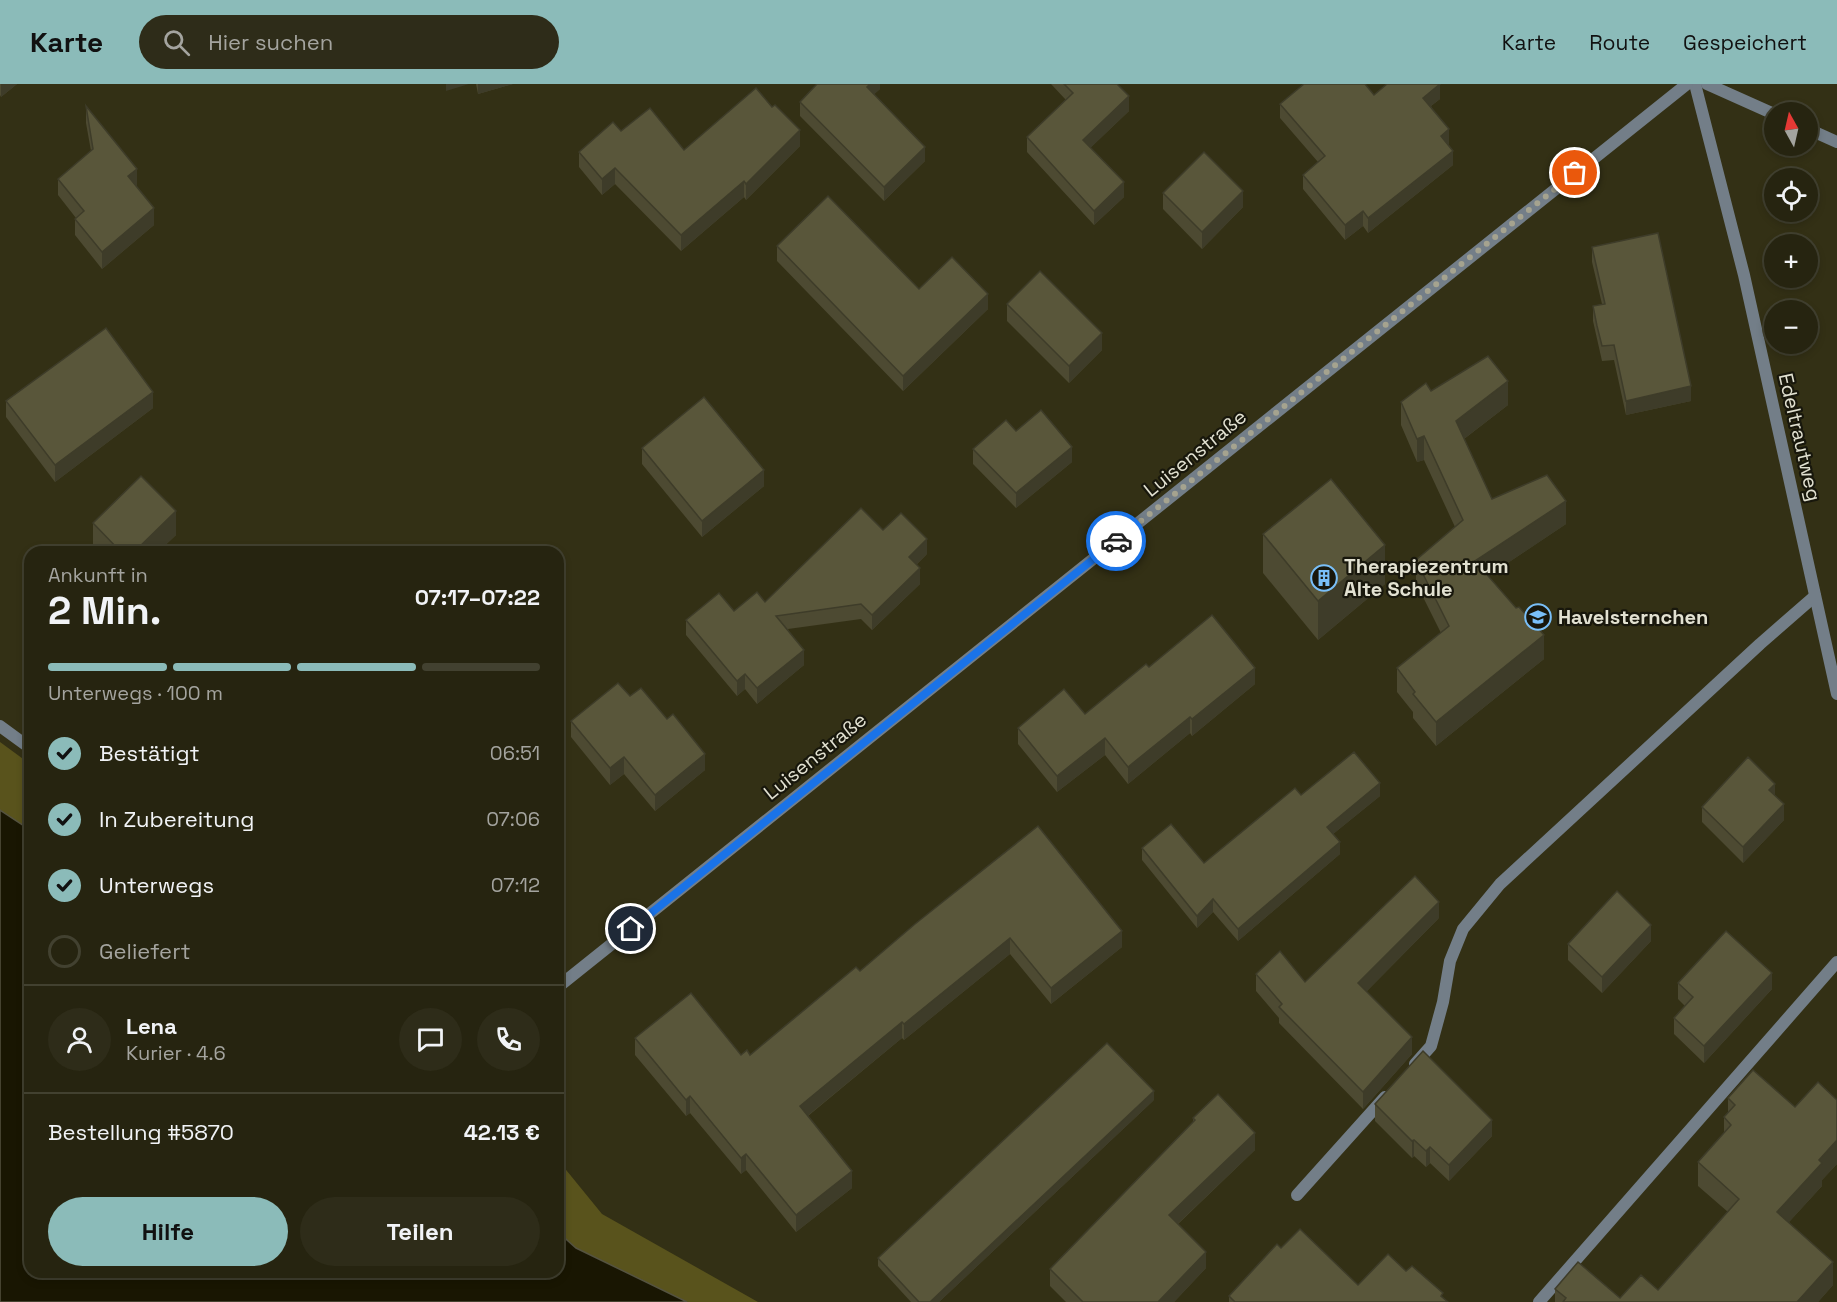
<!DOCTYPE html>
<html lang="de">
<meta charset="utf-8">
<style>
body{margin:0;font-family:"Space Grotesk",sans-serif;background:#2e2c19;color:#f1f3f6;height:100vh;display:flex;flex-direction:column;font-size:22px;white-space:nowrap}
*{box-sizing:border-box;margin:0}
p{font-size:20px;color:#a4a49f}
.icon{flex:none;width:33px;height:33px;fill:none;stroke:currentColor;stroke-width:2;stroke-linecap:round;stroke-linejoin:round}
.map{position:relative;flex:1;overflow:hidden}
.sheet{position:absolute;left:24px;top:462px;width:540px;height:732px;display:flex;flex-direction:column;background:#262410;border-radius:18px;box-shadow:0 3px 9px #0003,0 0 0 2px #424130}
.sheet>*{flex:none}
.needle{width:39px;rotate:352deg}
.fabs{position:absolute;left:1764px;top:18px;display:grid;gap:12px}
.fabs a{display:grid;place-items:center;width:54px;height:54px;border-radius:50%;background:#262410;box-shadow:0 3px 9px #0003,0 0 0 2px #424130;font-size:30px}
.pin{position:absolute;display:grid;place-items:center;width:51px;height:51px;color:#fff;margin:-26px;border:3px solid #fff;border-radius:50%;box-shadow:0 2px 6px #0007}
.courier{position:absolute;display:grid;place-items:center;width:60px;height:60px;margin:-30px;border:4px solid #1a73e8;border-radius:50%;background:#fff;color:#222;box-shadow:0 2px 8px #0007}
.summary em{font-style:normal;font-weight:600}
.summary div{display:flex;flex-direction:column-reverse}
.summary{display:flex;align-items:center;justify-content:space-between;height:102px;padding:0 24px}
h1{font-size:39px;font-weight:600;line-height:45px}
.bar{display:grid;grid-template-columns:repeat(4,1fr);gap:9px 6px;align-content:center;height:72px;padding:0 24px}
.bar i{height:8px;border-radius:4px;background:#424130}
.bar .selected{background:#8bbbb9}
.bar p{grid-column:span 4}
.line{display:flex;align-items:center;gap:15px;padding:0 24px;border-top:2px solid #424130}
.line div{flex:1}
.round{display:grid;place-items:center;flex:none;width:63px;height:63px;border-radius:32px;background:#2e2c19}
ol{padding:0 24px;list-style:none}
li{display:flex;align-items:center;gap:18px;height:66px}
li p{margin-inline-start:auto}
li .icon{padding:6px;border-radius:50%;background:#8bbbb9;color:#111;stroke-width:4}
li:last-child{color:#a4a49f}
li i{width:33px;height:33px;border:3px solid #424130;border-radius:50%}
.action{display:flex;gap:12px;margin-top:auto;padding:12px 24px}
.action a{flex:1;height:69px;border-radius:36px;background:#8bbbb9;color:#111;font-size:24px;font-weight:600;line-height:69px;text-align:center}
.action a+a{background:#2e2c19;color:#f1f3f6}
header{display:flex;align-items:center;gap:36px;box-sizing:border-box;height:84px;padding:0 30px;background:#8bbbb9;color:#111}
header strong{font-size:28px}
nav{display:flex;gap:33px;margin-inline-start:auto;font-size:21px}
.search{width:420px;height:54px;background:#2e2c19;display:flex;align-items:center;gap:15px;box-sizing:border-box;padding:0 21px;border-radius:33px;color:#a4a49f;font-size:22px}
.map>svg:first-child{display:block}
.green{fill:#59531c}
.water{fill:#191602;stroke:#555340;stroke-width:1.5}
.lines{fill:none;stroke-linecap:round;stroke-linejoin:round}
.service{stroke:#737e88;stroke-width:12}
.minor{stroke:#737e88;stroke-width:12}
.wall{fill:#4d4a32}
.shaded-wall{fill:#3e3c29}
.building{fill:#59563a;stroke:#3e3c29;stroke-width:1.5}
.done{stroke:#a5a38f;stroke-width:6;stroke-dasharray:0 10.8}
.route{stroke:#1a73e8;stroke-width:8}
.labels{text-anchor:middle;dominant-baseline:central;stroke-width:4.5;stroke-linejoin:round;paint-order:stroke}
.street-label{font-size:20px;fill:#e2e1d1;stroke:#18170c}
.poi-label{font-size:20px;font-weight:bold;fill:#e2e1d1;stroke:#18170c;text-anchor:start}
</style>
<header>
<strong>Karte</strong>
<div class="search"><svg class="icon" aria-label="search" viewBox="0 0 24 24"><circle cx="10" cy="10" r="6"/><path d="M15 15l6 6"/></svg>Hier suchen</div>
<nav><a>Karte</a><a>Route</a><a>Gespeichert</a></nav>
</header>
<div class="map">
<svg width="1837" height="1218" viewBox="0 0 1837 1218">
<rect width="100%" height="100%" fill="#333015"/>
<!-- green -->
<g class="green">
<polygon points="0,658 30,680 30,746 0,726"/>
<polygon points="558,1076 602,1130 758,1218 687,1218 576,1164 558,1148"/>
</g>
<!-- water -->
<polygon class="water" points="0,726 30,746 30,1188 558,1188 558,1148 576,1164 687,1218 0,1218"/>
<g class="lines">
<!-- service -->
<g class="service">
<polyline points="1415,980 1431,962 1443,918 1450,877 1463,845 1500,800 1760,560 1815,512"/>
<polyline points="1297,1111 1385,1013"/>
<polyline points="1539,1218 1837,878"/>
</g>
<!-- minor -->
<g class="minor">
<polyline points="1695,0 1744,191 1837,610"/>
<polyline points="1707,0 1774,30"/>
<polyline points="1808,45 1837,58"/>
<polyline points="0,642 30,664"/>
<polyline points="558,903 1687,0"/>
</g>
</g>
<!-- wall -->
<g class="wall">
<polygon points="0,0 17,0 1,13 0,11"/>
<polygon points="476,0 513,0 478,10"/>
<polygon points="880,0 880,5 874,10 925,77 884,117 800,32 800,18"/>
<polygon points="1051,0 1117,0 1129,27 1090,64 1124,113 1094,141 1027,68 1027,53 1066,16"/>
<polygon points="1374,11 1440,15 1431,22 1449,60 1448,60 1453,81 1368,149 1363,142 1345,156 1303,105 1303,91 1318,78 1280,34 1280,20"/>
<polygon points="86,22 137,101 136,102 154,141 102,185 75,151 75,135 76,134 58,111 58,95 91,67 86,39"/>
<polygon points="800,62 746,116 744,113 681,167 615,100 602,111 579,83 579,68 684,66"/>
<polygon points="1163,109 1243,123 1202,165 1163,125"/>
<polygon points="777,162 919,205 988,225 903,307 777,177"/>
<polygon points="1592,163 1691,317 1626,331 1614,276 1602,277 1593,237 1593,222 1602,220 1592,178"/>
<polygon points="1007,220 1102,266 1069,299 1007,237"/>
<polygon points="1431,307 1508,321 1464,355 1492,415 1566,440 1488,492 1544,575 1436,662 1413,634 1413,628 1397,608 1397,584 1441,549 1416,499 1416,476 1455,443 1424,376 1417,378 1401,341 1401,318"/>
<polygon points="6,317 153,324 55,398 6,333"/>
<polygon points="642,364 764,402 702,453 642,380"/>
<polygon points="973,365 1072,378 1016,424 973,380"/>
<polygon points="93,439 176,451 158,468 98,468 93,463"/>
<polygon points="1263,450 1385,500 1318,556 1263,489"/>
<polygon points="927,470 916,481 920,500 872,546 861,535 788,545 804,581 757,620 745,605 737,612 686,551 686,536 734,527"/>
<polygon points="1149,583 1255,600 1192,652 1190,649 1128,700 1105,671 1057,708 1018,660 1018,644 1085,630"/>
<polygon points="630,612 705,686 655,727 624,690 610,701 571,653 571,637"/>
<polygon points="1301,711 1380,712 1333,750 1340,770 1238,857 1213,828 1197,844 1142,776 1142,764 1204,779"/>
<polygon points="1775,712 1784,736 1743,779 1702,738 1702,723"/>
<polygon points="1439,834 1366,908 1412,970 1363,1025 1279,939 1279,934 1256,907 1256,890 1305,898"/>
<polygon points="915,840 1122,863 1051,920 1010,870 904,956 902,954 808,1032 852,1104 796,1148 746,1086 741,1090 690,1029 686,1032 635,971 635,954 741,971 750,971 860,887"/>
<polygon points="1651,857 1602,909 1568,876 1568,860"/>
<polygon points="1678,899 1772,905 1704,979 1674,950 1674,934 1685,922 1678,915"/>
<polygon points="1728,1014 1795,1023 1837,1016 1837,1080 1822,1096 1822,1102 1789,1138 1833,1201 1818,1218 1555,1218 1555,1205 1620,1214 1658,1206 1728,1128 1698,1102 1698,1078 1724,1049 1724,1033 1728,1029"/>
<polygon points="1154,1016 939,1218 911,1218 878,1182 878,1174"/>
<polygon points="1375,1020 1492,1052 1449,1097 1430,1079 1426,1083 1414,1072 1412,1074 1375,1037"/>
<polygon points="1193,1034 1255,1066 1178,1140 1206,1184 1174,1218 1066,1218 1050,1202 1050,1185 1193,1038"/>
<polygon points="1281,1164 1358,1201 1406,1187 1448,1218 1229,1218 1229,1212"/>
</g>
<!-- shaded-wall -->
<g class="shaded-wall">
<polygon points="1,0 17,0 1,13"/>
<polygon points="446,0 469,0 446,7"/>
<polygon points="478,0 513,0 478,10"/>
<polygon points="870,0 880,0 880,5 867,17 867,3"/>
<polygon points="1440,0 1440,15 1423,28 1423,14"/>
<polygon points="1129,12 1129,27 1083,71 1083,56"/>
<polygon points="1449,45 1449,60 1441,67 1441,52"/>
<polygon points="800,46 800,62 746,116 746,100"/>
<polygon points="925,63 925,77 884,117 884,103"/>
<polygon points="1453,67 1453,81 1368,149 1368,134"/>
<polygon points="615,84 615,100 602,111 602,95"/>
<polygon points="137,85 137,101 128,109 128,92"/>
<polygon points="744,97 744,113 681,167 681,151"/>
<polygon points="1124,98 1124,113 1094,141 1094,127"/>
<polygon points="1243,107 1243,123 1202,165 1202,148"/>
<polygon points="154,124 154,141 102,185 102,168"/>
<polygon points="1363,127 1363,142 1345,156 1345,141"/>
<polygon points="988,210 988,225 903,307 903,292"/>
<polygon points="1102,249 1102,266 1069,299 1069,282"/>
<polygon points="1508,297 1508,321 1456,361 1456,337"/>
<polygon points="1691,302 1691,317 1626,331 1626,317"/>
<polygon points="153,308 153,324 55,398 55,381"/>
<polygon points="1424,352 1424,376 1417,378 1417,355"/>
<polygon points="1072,363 1072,378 1016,424 1016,409"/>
<polygon points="764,386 764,402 702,453 702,437"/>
<polygon points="1566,417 1566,440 1475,501 1475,477"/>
<polygon points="176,427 176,451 158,468 134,468"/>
<polygon points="927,455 927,470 909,488 909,473"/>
<polygon points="1385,461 1385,500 1318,556 1318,517"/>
<polygon points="920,484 920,500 872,546 872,531"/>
<polygon points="1544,551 1544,575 1436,662 1436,638"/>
<polygon points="804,566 804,581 757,620 757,604"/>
<polygon points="1255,584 1255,600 1192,652 1192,635"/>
<polygon points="745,590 745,605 737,612 737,597"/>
<polygon points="1190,633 1190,649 1128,700 1128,683"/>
<polygon points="1105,654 1105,671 1057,708 1057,692"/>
<polygon points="705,670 705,686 655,727 655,711"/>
<polygon points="624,673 624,690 610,701 610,684"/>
<polygon points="1380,699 1380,712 1327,755 1327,743"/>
<polygon points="1775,700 1775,715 1769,706"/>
<polygon points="1784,720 1784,736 1743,779 1743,763"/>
<polygon points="1340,758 1340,770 1238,857 1238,845"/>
<polygon points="1213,815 1213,828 1197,844 1197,832"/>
<polygon points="1439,818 1439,834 1358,916 1358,899"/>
<polygon points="1651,841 1651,857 1602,909 1602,893"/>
<polygon points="1122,847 1122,863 1051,920 1051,904"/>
<polygon points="1010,854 1010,870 904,956 904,940"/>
<polygon points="1772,889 1772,905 1704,979 1704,962"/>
<polygon points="902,938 902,954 800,1038 800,1022"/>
<polygon points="1412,953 1412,970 1363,1025 1363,1008"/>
<polygon points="1154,1007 1154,1016 939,1218 930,1218"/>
<polygon points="690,1012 690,1029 686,1032 686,1016"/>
<polygon points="1492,1036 1492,1052 1449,1097 1449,1081"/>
<polygon points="1255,1049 1255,1066 1169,1148 1169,1131"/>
<polygon points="1414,1056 1414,1072 1412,1074 1412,1057"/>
<polygon points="1837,1056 1837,1080 1822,1096 1822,1102 1777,1151 1777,1128 1819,1076"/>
<polygon points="1430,1063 1430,1079 1426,1083 1426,1067"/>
<polygon points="746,1070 746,1086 741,1090 741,1074"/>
<polygon points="852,1087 852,1104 796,1148 796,1131"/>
<polygon points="1206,1168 1206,1184 1174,1218 1158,1218"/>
<polygon points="1833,1178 1833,1201 1818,1218 1796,1218"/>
</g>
<!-- building -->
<g class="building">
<polygon points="817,0 870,0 867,3 925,63 884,103 800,18"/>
<polygon points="1064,0 1117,0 1129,12 1083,56 1124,98 1094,127 1027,53 1073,9"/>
<polygon points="1304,0 1365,0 1374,11 1387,0 1440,0 1423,14 1449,45 1441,52 1453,67 1368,134 1363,127 1345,141 1303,91 1325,72 1280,20"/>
<polygon points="756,4 772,23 775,21 800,46 746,100 744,97 681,151 615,84 602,95 579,68 613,38 621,47 650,24 684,66"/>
<polygon points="86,22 137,85 128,92 154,124 102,168 75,135 84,127 58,95 93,65"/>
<polygon points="1204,68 1243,107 1202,148 1163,109"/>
<polygon points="828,112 919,205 952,173 988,210 903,292 777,162"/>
<polygon points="1658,149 1691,302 1626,317 1614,261 1602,262 1597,242 1593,222 1605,220 1592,163"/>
<polygon points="1040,187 1102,249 1069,282 1007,220"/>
<polygon points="106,244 153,308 55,381 6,317"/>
<polygon points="1488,272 1508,297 1456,337 1492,415 1547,391 1566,417 1475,477 1516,524 1519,523 1544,551 1436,638 1413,610 1415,608 1397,584 1449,542 1416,476 1463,436 1424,352 1417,355 1401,318 1426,299 1431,307"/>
<polygon points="704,313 764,386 702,437 642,364"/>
<polygon points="1041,326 1072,363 1016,409 973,365 1006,336 1016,347"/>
<polygon points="141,392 176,427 134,468 121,468 93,439"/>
<polygon points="1331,395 1385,461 1318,517 1263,450"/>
<polygon points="861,424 883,446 901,429 927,455 909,473 920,484 872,531 861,520 776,532 804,566 757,604 745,590 737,597 686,536 719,509 734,527 757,508 765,518"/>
<polygon points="1212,531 1255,584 1192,635 1190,633 1128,683 1105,654 1057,692 1018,644 1064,605 1085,630 1146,580 1149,583"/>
<polygon points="618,599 630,612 641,604 667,635 673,630 705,670 655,711 624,673 610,684 571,637"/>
<polygon points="1354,668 1380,699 1327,743 1340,758 1238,845 1213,815 1197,832 1142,764 1171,740 1204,779 1295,704 1301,711"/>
<polygon points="1748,673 1775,700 1769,706 1784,720 1743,763 1702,723"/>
<polygon points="1038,742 1122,847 1051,904 1010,854 904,940 902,938 800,1022 852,1087 796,1131 746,1070 741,1074 690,1012 686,1016 635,954 691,909 741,971 747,966 750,971 856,883 860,887 915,840"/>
<polygon points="1415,792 1439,818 1358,899 1412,953 1363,1008 1279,923 1282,920 1256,890 1280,867 1305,898"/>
<polygon points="1617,807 1651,841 1602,893 1568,860"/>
<polygon points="1726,847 1772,889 1704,962 1674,934 1693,913 1678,899"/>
<polygon points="1107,959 1154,1007 930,1218 919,1218 878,1174"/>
<polygon points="1423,967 1492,1036 1449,1081 1430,1063 1426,1067 1414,1056 1412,1057 1375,1020"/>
<polygon points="1753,986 1795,1023 1818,998 1837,1016 1837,1056 1819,1076 1822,1079 1777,1128 1833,1178 1797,1218 1563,1218 1566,1214 1555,1205 1578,1178 1620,1214 1641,1191 1658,1206 1739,1115 1698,1078 1731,1041 1724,1033 1735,1021 1728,1014"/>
<polygon points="1218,1010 1255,1049 1169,1131 1206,1168 1158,1218 1083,1218 1050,1185 1195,1036 1193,1034"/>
<polygon points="1300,1145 1358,1201 1388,1170 1406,1187 1412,1182 1443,1209 1441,1212 1448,1218 1235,1218 1229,1212 1277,1160 1281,1164"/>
</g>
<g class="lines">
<!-- done -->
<polyline class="done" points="1116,457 1575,89"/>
<!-- route -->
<polyline class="route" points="631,845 1116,457"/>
</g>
<!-- icons -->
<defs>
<g id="building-ring" transform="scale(1.35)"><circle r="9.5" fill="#18170c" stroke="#79bff8" stroke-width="1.5"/><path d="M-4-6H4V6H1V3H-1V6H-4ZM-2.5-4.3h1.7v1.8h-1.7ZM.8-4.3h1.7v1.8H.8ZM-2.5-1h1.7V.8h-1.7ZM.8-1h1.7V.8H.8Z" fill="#79bff8"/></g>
<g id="school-ring" transform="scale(1.35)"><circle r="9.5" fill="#18170c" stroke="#79bff8" stroke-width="1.5"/><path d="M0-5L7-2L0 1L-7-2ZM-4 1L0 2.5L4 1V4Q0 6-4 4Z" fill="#79bff8"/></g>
</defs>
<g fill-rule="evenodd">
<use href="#building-ring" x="1324" y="494"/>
<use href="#school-ring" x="1538" y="533"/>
</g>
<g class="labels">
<!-- street labels -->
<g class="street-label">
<text transform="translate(1800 353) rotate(77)">Edeltrautweg</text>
<text transform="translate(1195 369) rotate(-39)">Luisenstraße</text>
<text transform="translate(815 672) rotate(-39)">Luisenstraße</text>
</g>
<!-- poi labels -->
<g class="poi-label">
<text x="1344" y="482">Therapiezentrum<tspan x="1344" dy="23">Alte Schule</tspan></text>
<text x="1558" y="533">Havelsternchen</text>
</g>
</g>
</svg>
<div class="fabs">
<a><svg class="needle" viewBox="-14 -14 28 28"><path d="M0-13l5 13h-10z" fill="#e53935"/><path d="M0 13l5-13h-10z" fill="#a4a49f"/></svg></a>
<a><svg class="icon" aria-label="locate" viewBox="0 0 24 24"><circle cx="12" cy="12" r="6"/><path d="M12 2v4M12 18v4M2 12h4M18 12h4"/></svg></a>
<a>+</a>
<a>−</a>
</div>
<div class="pin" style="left:1575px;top:89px;background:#ea580c"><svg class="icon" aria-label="bag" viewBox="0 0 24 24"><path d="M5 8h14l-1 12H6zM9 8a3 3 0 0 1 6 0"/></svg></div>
<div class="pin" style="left:631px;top:845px;background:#1f2937"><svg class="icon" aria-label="home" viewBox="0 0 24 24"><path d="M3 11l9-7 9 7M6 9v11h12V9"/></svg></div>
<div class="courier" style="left:1116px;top:457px"><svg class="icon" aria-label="car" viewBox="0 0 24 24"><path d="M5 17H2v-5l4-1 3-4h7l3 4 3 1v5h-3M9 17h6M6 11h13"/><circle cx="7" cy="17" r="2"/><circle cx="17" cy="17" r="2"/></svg></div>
<section class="sheet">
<div class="summary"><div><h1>2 Min.</h1><p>Ankunft in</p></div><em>07:17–07:22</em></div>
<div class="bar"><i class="selected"></i><i class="selected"></i><i class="selected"></i><i></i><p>Unterwegs · 100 m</p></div>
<ol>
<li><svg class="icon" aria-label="check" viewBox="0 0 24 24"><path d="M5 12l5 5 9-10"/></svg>Bestätigt<p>06:51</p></li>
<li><svg class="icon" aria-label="check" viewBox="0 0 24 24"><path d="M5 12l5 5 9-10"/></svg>In Zubereitung<p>07:06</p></li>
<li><svg class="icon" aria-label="check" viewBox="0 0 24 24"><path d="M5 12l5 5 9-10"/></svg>Unterwegs<p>07:12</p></li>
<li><i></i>Geliefert</li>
</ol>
<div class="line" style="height:108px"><a class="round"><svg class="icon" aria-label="person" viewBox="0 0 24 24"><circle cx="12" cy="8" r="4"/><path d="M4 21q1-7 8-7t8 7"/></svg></a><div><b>Lena</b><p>Kurier · 4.6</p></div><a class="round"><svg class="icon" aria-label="chat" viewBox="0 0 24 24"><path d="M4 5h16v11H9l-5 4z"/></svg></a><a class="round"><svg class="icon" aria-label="phone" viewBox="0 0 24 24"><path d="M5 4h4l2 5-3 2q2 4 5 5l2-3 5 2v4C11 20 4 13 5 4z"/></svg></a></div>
<div class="line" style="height:78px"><div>Bestellung #5870</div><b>42.13 €</b></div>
<div class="action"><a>Hilfe</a><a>Teilen</a></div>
</section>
</div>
